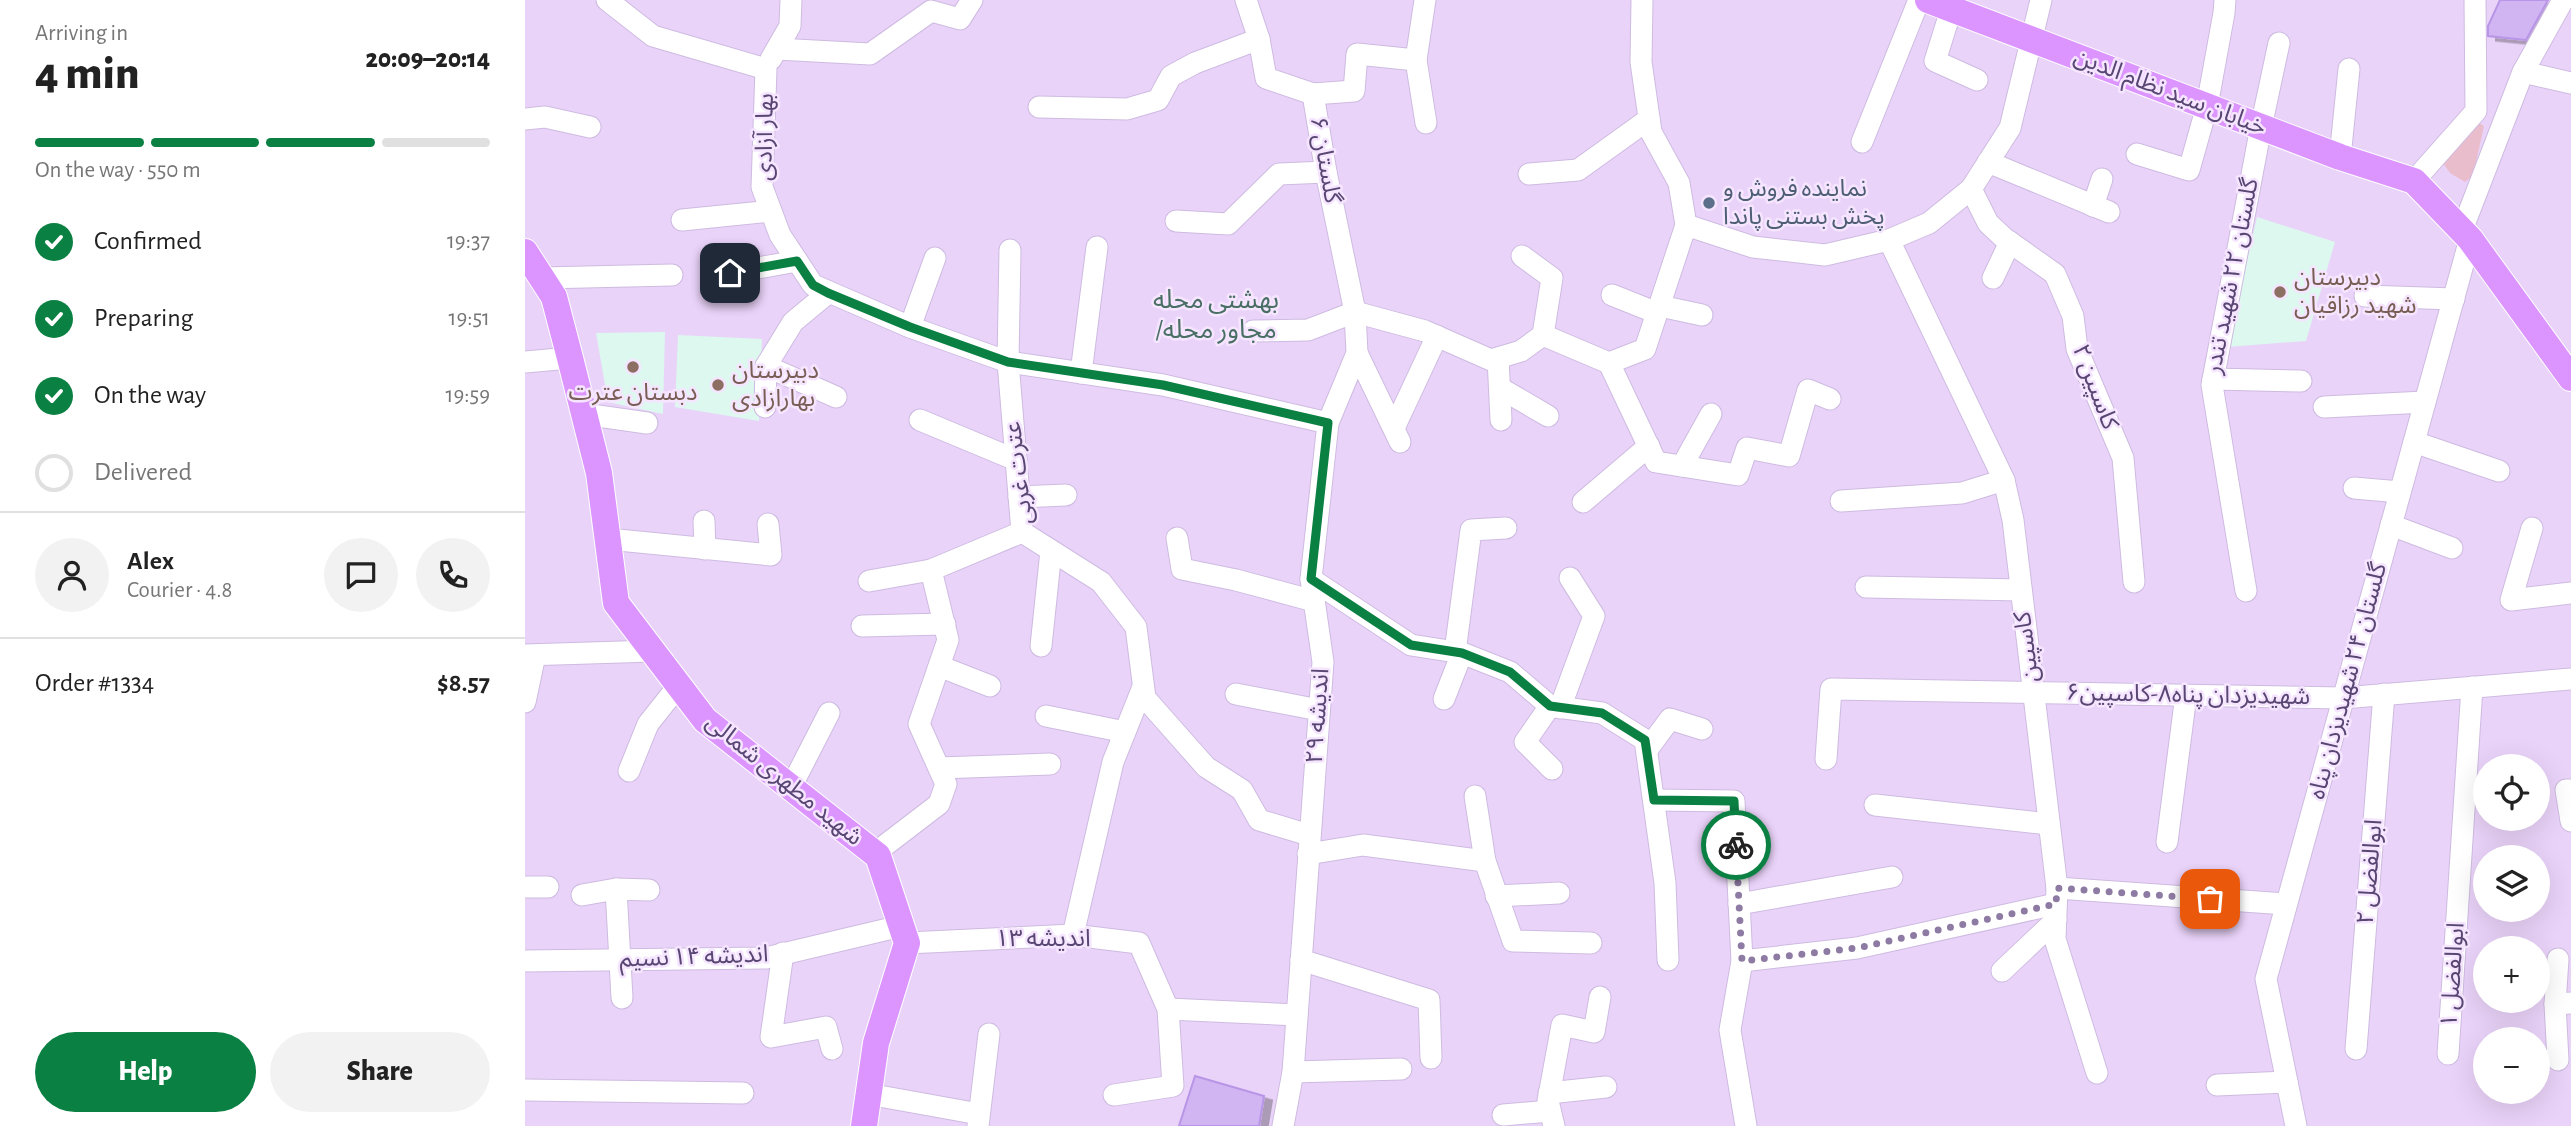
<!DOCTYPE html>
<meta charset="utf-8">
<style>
body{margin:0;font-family:"Alegreya Sans","Noto Sans Arabic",sans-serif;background:#f2f2f2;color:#222;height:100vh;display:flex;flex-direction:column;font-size:26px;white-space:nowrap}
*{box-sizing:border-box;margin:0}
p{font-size:23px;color:#767676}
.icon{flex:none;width:38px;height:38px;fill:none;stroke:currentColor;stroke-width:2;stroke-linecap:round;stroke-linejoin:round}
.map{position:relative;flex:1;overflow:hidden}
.sheet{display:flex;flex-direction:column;background:#fff;width:525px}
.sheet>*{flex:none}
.fabs{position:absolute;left:1948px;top:754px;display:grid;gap:14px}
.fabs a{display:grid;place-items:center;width:77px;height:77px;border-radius:50%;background:#fff;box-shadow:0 7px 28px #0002;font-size:35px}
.pin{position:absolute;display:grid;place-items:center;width:60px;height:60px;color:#fff;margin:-30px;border-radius:14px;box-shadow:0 4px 10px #0006}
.courier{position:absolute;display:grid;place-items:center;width:70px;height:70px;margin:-35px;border:5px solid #0b8043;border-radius:50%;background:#fff;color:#222;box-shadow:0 2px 9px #0007}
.overview em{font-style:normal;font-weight:800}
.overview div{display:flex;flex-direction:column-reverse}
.overview{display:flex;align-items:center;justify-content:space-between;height:119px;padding:0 35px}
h1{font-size:46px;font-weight:800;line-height:52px}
.bar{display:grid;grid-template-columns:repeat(4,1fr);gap:10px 7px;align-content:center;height:84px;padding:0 35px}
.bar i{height:9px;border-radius:5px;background:#e0e0e0}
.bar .active{background:#0b8043}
.bar p{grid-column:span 4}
.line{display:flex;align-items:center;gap:18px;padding:0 35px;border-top:2px solid #e0e0e0}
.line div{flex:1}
.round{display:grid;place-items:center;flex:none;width:74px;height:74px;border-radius:37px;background:#f2f2f2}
ol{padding:0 35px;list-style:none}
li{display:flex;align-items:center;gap:21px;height:77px}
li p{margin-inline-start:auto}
li .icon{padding:7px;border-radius:50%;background:#0b8043;color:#fff;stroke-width:4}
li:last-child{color:#767676}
li i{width:38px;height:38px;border:4px solid #e0e0e0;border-radius:50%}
.cta{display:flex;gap:14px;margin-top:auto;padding:14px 35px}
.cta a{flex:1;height:80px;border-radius:42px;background:#0b8043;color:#fff;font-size:28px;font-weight:800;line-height:80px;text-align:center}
.cta a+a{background:#f2f2f2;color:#222}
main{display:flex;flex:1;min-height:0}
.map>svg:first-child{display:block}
.residential{fill:#ead3f9;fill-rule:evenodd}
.education{fill:#dcf8ef}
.green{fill:#eabdcd}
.building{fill:#d1b5f3;stroke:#b895e6;stroke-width:2;filter:url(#shadow)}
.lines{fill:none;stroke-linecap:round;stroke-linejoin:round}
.minor-casing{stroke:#cebbe1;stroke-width:23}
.major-casing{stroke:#fff;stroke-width:28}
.minor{stroke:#fff;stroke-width:21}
.major{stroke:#dc94fe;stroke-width:26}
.done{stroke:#8e7ba3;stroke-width:7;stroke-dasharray:0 12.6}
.route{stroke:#0b8043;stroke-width:9}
.service-dot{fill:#5c6f8a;stroke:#f6e5ff;stroke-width:2.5}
.education-dot{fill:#8d6e63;stroke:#f6e5ff;stroke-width:2.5}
.labels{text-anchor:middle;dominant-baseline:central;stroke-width:5;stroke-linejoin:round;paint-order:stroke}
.street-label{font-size:24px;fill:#584673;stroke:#f6e5ff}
.service-label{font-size:24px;fill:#4e5e75;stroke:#f6e5ff;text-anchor:start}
.education-label{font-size:24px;fill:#785e54;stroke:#f6e5ff;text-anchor:start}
.neighbourhood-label{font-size:26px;fill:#496f64;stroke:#f6e5ff}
</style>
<main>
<section class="sheet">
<div class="overview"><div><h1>4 min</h1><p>Arriving in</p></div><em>20:09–20:14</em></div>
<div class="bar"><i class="active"></i><i class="active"></i><i class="active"></i><i></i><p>On the way · 550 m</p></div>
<ol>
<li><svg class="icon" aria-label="check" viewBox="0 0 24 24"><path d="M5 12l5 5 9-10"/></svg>Confirmed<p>19:37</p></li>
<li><svg class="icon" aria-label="check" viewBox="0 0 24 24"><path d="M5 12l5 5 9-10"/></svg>Preparing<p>19:51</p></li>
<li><svg class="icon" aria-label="check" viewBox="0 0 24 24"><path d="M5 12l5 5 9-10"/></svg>On the way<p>19:59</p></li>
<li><i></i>Delivered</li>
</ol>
<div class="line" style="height:126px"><a class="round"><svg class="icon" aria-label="person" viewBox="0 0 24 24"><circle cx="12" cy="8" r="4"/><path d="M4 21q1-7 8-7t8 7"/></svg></a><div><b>Alex</b><p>Courier · 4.8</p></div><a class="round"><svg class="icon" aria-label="chat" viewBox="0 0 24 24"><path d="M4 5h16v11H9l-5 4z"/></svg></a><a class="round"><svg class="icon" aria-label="phone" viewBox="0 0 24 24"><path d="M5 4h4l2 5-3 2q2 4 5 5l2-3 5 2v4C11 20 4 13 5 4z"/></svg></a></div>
<div class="line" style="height:91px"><div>Order #1334</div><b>$8.57</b></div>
<div class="cta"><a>Help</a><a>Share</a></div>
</section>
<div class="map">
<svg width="2046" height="1126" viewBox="0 0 2046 1126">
<defs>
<filter id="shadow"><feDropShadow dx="8" dy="4.5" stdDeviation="0" flood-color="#0004"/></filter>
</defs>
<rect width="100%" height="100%" fill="#f2defd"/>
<!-- residential -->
<path class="residential" d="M0,0H2046V1126H0ZM1960,766H2012V819H1960ZM1960,858H2012V910H1960ZM1960,948H2012V1001H1960ZM1960,1040H2012V1092H1960Z"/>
<!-- education -->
<g class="education">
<polygon points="1732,217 1810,242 1781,341 1702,347"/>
<polygon points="140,332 138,414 83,402 71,333"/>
<polygon points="153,335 237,339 234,421 150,407"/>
</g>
<!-- green -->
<polygon class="green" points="1954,123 1959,126 1948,176 1940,182 1925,173 1918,163"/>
<!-- building -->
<g class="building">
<polygon points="1975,0 2023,0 2001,40 1963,36 1963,26"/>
<polygon points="670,1076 739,1096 734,1126 654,1126"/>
</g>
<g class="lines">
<!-- minor casing -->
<g class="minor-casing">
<g id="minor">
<polyline points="82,0 128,36 241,69 237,187 255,235 288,285 385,327 483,362 638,385 803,423"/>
<polyline points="721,0 734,39 741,78 788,94 801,172 830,312 832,353 803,423 786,579 798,662 768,1072 758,1126"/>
<polyline points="1426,10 1410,61 1452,80"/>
<polyline points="252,49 345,54 406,11 435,19 447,0"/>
<polyline points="246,59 265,26 266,0"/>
<polyline points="891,60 901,123"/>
<polyline points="1998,72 2046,83"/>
<polyline points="788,94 829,91 832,54 891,60 900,0"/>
<polyline points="514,107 602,109 633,100 646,76 670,63 734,39"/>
<polyline points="0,119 20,117 65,127"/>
<polyline points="1337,142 1394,0"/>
<polyline points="1612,154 1664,170 1682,106 1699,13 1700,0"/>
<polyline points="1815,157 1824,69"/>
<polyline points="1463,162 1584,212"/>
<polyline points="1004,174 1053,170 1124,119"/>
<polyline points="1889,181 1951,111 1950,0"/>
<polyline points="1446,189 1463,223 1479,238 1530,274 1548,316 1552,349 1598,458 1609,582"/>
<polyline points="1568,206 1577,179"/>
<polyline points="157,220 246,211"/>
<polyline points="651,221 703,224 754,174 801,172"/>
<polyline points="1161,225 1228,247 1300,255 1364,240 1404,223 1446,189 1485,128 1516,0"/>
<polyline points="1937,230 1998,72 2038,0"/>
<polyline points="1364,240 1479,480 1488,520 1532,888 1530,939 1572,1073"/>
<polyline points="485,250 483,362 497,532 576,582 611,627 620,698 681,767 717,790 734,820 784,835"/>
<polyline points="997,256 1027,278 1018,335"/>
<polyline points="17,278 147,275"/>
<polyline points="1468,278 1485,242"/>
<polyline points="207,286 205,273 272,261"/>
<polyline points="1087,295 1132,313"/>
<polyline points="1840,296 1929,299"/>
<polyline points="1135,306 1177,315"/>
<polyline points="830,312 900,331 966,360 996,351 1018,335 1084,363 1120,349 1161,225 1154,183 1126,132 1116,62 1117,0"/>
<polyline points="385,327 410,258"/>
<polyline points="728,331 783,330 830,312"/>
<polyline points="832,353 875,442"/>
<polyline points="973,358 976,420"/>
<polyline points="0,362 45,358"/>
<polyline points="1084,363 1131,462 1213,475 1222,448 1264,456 1283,390 1305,399"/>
<polyline points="241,366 311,397"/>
<polyline points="556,373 572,247"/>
<polyline points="1688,379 1776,381"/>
<polyline points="975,388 1023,416"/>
<polyline points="240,407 241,366 268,322 303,293"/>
<polyline points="1799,407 1900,402"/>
<polyline points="59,414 122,423"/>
<polyline points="395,420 491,460"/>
<polyline points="869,428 912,336"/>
<polyline points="1889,442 1974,471"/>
<polyline points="1157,466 1186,414"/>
<polyline points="1829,488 1875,492"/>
<polyline points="494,497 541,495"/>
<polyline points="1316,501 1437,493 1479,480"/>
<polyline points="1058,502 1124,446"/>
<polyline points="179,521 180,549"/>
<polyline points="1866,525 1927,548"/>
<polyline points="2007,528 1986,600 2046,593"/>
<polyline points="652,538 657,569 711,580 789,601"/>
<polyline points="83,539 246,555 243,524"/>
<polyline points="786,579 886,645 937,653 985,672 1025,706 1077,713 1120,740 1140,883 1143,960"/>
<polyline points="344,581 406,570"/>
<polyline points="1341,587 1496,590"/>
<polyline points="1721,591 1687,385 1736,127 1754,43"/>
<polyline points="337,626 420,624"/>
<polyline points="516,646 526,551"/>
<polyline points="930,652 946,530 981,528"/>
<polyline points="0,655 128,651"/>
<polyline points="414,666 465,686"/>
<polyline points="711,694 794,710"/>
<polyline points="919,699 937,653"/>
<polyline points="0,702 10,655"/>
<polyline points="1025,706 1000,742 1027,769"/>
<polyline points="1035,708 1069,616 1045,578"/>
<polyline points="521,716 600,732"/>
<polyline points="1122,750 1145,719 1177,729"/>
<polyline points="1301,759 1306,689 1818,698 2046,679"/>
<polyline points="414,768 525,764"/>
<polyline points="104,771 123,724 154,685"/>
<polyline points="266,787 304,713"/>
<polyline points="2046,790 2041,790 2046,821"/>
<polyline points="950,796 960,861"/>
<polyline points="1129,800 1209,801 1217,961 1205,1030 1221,1126"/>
<polyline points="1350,805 1524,824"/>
<polyline points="1642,842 1661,695"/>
<polyline points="350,853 414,804 421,784 394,724 423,640 406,570 497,532"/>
<polyline points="783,854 838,845 960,861 988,941 1066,943"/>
<polyline points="0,887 23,887"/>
<polyline points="1532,888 1761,904"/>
<polyline points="57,895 91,889"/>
<polyline points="971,896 1034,893"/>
<polyline points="1214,904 1367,877"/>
<polyline points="548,935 588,762 618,687"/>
<polyline points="382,943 548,935 614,943 643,1009 648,1086 589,1095"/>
<polyline points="258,953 246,1037 301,1027 307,1049"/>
<polyline points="776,960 904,1000 906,1058"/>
<polyline points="0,961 241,958 376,926"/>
<polyline points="1217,961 1332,948 1531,904"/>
<polyline points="1477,971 1531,920"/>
<polyline points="97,998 91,889 124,890"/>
<polyline points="2030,1004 2033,959"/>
<polyline points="643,1009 772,1015"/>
<polyline points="1831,1049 1859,694"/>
<polyline points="1923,1054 1947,687"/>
<polyline points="2033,1060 2030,1004 2046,1003"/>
<polyline points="768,1072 876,1069"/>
<polyline points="1692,1085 1762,1082"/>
<polyline points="0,1090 218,1093"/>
<polyline points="1024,1093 1081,1087"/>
<polyline points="343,1094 454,1114"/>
<polyline points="978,1115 1025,1111"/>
<polyline points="453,1126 464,1034"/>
<polyline points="1029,1126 1023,1101 1037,1025 1069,1032 1075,997"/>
<polyline points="1771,1126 1741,979 1945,239"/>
</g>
</g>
<!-- major casing -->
<g class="major-casing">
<g id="major">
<polyline points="1403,0 1815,157 1889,181 1945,239 2046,378"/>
<polyline points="0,252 29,297 45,358 74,473 91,603 180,720 353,856 382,943 351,1043 339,1126"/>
</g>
</g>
<!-- minor -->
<use href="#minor" class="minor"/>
<!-- major -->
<use href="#major" class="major"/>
</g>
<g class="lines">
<!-- done -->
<polyline class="done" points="1211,845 1217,961 1332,948 1531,904 1532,888 1685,899"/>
<!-- route -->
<polyline class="route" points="205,273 272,261 288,285 303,293 385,327 483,362 638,385 803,423 786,579 886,645 937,653 985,672 1025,706 1077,713 1120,740 1129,800 1209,801 1211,845"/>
</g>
<!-- markers -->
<circle class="service-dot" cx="1184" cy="203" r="7"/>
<g class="education-dot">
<circle cx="1755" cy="292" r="7"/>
<circle cx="108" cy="367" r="7"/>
<circle cx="193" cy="385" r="7"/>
</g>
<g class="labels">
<!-- street labels -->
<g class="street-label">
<text transform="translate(1645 92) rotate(21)">خیابان سید نظام الدین</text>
<text transform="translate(240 137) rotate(-89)">بهار آزادی</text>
<text transform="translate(800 160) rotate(80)">گلستان ۶</text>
<text transform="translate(1707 276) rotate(-79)">گلستان ۲۲ شهید تندر</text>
<text transform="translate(1570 387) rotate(69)">کاسپین ۲</text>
<text transform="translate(494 473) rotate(-97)">عترت غربی</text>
<text transform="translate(1502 647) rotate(-97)">کاسپین</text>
<text transform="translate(1823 681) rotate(-75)">گلستان ۲۴ شهیدیزدان پناه</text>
<text transform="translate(1663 695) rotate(1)">شهیدیزدان پناه۸-کاسپین۶</text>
<text transform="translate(793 716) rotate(-86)">اندیشه ۲۹</text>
<text transform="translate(259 780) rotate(39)">شهید مطهری شمالی</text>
<text transform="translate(1845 872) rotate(-85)">ابوالفضل ۲</text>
<text x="518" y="939">اندیشه ۱۳</text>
<text transform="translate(169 957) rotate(-2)">اندیشه ۱۴ نسیم</text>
<text transform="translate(1928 975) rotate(-86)">ابوالفضل ۱</text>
</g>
<!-- service labels -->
<g class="service-label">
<text x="1198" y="189">نماینده فروش و<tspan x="1198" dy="28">پخش بستنی پاندا</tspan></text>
</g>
<!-- education labels -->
<g class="education-label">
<text x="1769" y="278">دبیرستان<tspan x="1769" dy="28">شهید رزاقیان</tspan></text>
<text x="207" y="371">دبیرستان<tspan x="207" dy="28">بهارازادی</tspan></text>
<text x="108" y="393" text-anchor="middle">دبستان عترت</text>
</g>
<!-- neighbourhood labels -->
<g class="neighbourhood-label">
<text x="691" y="300">بهشتی محله<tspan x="691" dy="30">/مجاور محله</tspan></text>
</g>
</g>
</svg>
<div class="fabs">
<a><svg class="icon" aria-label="locate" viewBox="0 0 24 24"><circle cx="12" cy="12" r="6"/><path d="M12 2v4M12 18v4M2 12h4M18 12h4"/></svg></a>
<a><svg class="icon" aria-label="layers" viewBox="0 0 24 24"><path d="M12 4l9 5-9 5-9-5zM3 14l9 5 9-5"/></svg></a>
<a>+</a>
<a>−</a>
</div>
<div class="pin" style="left:1685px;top:899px;background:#ea580c"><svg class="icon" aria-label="bag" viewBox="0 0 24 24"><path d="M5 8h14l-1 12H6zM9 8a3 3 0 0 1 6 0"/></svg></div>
<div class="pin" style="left:205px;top:273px;background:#1f2937"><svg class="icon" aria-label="home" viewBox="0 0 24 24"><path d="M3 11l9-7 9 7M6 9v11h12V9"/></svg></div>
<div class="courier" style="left:1211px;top:845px"><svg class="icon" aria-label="bike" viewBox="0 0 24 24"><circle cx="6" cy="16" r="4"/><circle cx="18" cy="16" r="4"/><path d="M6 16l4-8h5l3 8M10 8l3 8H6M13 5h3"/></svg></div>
</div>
</main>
